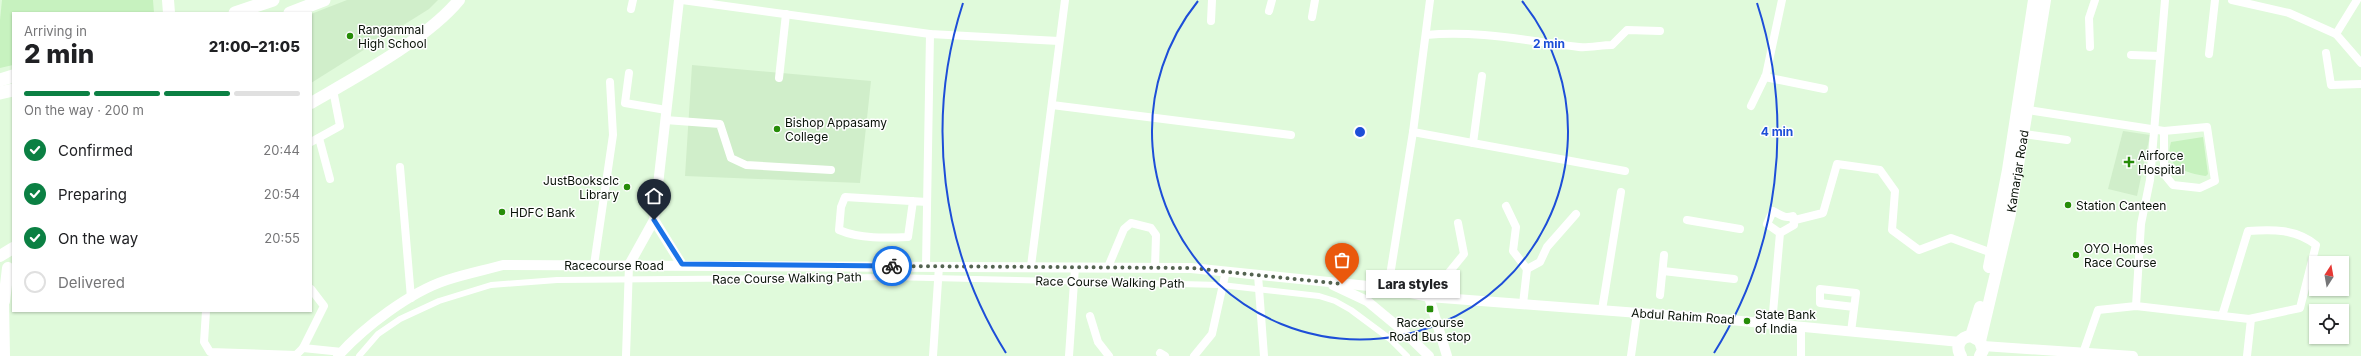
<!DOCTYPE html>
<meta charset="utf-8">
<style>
body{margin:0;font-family:Inter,sans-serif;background:#f2f2f2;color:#202124;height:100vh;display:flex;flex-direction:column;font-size:15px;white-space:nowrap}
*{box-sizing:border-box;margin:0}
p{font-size:13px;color:#757577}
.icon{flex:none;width:22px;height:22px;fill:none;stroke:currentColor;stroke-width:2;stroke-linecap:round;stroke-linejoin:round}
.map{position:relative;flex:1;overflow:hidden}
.panel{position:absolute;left:12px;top:12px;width:300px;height:300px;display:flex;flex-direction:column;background:#fff;border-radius:0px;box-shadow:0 1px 3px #0004}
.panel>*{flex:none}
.needle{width:26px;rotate:11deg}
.tools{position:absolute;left:2309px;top:256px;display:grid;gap:8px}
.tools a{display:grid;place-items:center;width:40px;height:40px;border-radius:0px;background:#fff;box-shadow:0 1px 3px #0004;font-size:20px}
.pin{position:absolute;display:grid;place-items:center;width:34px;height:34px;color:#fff;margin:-41px -17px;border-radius:50% 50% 50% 0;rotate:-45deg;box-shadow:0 0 4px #0007}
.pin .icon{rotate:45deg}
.courier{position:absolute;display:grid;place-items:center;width:40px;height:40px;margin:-20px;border:3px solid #1a73e8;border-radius:50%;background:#fff;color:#222;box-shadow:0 1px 5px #0007}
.bubble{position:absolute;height:28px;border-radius:0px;background:#fff;box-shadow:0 1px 3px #0004;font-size:13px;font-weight:800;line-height:28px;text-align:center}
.overview em{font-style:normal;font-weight:800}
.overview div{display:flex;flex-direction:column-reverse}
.overview{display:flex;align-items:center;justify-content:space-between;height:68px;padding:0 12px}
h1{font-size:26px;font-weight:800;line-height:30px}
.bar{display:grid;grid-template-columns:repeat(4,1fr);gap:6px 4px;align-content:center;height:48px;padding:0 12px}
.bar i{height:5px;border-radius:3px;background:#e0e0e0}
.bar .current{background:#0b8043}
.bar p{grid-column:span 4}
ol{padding:0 12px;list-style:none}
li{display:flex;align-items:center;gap:12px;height:44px}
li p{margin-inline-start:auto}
li .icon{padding:4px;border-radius:50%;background:#0b8043;color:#fff;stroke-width:4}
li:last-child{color:#757577}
li i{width:22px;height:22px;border:2px solid #e0e0e0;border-radius:50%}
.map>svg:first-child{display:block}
.built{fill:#d0eeca}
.green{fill:#c7f2bf}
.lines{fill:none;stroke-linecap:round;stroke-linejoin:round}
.pedestrian{stroke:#fff;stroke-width:6}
.minor{stroke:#fff;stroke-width:8}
.tertiary{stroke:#fff;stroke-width:10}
.secondary{stroke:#fff;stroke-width:12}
.primary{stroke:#fff;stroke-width:13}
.done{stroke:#546351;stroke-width:4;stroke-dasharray:0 7.2}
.route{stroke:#1a73e8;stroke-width:5}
.ring{fill:none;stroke:#1d4ed8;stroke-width:2}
.poi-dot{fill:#268c08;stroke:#fefefe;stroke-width:1.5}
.labels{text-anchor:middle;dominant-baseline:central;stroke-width:3;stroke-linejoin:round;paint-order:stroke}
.poi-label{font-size:12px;fill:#081107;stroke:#fefefe;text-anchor:start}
.street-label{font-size:12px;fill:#081107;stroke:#fefefe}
.centre{fill:#1d4ed8;stroke:#fefefe;stroke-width:2}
.ring-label{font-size:12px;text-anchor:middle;font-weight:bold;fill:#1d4ed8;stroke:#fefefe;stroke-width:3;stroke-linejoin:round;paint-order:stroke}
</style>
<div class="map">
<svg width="2361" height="356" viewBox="0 0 2361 356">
<rect width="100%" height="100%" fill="#e0fadb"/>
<!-- built -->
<g class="built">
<polygon points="347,0 438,0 429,9 311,83 311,14"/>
<polygon points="692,65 871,81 860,183 685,176"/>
<polygon points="2123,131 2150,135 2137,196 2108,189"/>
</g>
<!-- green -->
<g class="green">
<polygon points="2,0 153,0 154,13 13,13 13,65 0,68 0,20"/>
<path d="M2203,137L2208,174L2206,176C2186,173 2163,167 2171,142Z"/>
</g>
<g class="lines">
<!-- pedestrian -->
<polyline class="pedestrian" points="359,356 378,334 400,319 439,301 491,285 557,280 889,277 1221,285 1319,296 1335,301 1351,310 1390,339 1407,356"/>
<!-- minor -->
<g class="minor">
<polyline points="682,0 930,34 1059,41"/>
<polyline points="2232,0 2289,13 2336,34 2361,63"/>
<polyline points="631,9 633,0"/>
<polyline points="1269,11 1272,0"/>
<polyline points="1312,17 1315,0"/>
<polyline points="1211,21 1212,0"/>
<polyline points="2336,34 2357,0"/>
<path d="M1426,35C1477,30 1528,41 1579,47C1589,48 1601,45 1612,45L1627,30L1660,31"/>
<polyline points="2090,47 2089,18 2095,0"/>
<polyline points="2326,53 2331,85 2361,84"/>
<polyline points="2209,54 2215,0"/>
<polyline points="2131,55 2160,56"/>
<polyline points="629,73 625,103 666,110"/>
<polyline points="1765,77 1824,89"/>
<polyline points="779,78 786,14"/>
<polyline points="1052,105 1291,135"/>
<polyline points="1751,106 1766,75 1782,0"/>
<polyline points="2028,110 2164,131 2207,127 2215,181 2200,188 2173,185 2164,174 2164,131"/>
<polyline points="665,120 720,124 731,158 746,165 831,170"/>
<polyline points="1413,132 1625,171"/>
<polyline points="2024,134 2067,140"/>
<polyline points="319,138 330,179"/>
<polyline points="311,142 340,126 333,90"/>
<polyline points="1473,143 1482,76"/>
<polyline points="400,167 411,298"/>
<path d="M913,201L908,237C886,238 860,239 839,230L841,207L845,197L927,202"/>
<polyline points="1506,206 1516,227 1513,251 1527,269 1540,262 1547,247 1576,214"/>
<polyline points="1687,220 1740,229"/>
<polyline points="1795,220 1823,213 1837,164 1880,170 1895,191 1892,230 1919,250 1951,238 1992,253"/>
<polyline points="594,265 613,135 610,82"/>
<polyline points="926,266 930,34"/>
<polyline points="1031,266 1065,0"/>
<polyline points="1108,267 1124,229 1131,223 1151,228 1156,235 1155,267"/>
<polyline points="1663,271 1734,279"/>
<polyline points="1258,275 1264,356"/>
<polyline points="1388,288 1413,132 1430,0"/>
<polyline points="1660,295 1664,255"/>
<polyline points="1429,297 1464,254 1458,223"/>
<polyline points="1523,304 1527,269"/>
<polyline points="2136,306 2141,224 2150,180 2165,0"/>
<polyline points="1602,310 1621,192"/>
<polyline points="206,311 204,342 210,352 296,355 303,348 324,306 311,289"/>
<polyline points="1090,316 1098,342 1109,356"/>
<path d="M1772,324L1780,233L1767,224L1773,211C1781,215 1784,219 1793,216L1794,225L1780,233"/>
<polyline points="1851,332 1856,293 1820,289 1820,303 1854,307"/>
<polyline points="303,348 342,352"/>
<polyline points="1160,353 1165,356"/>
<path d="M2083,353L2098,310L2136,306L2249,319L2300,308L2316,245C2296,229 2273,229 2248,231L2222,316"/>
<polyline points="626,356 629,265"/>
<polyline points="933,356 939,266"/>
<polyline points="1069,356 1075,267"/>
<polyline points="1194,356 1212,334 1226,271"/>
<polyline points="1631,356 1637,313"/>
<polyline points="1801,356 1801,328"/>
<polyline points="2247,356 2251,319"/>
</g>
<!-- tertiary -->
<g class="tertiary">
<polyline points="679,0 654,220 682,265"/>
<polyline points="629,265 654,220"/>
<polyline points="1333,285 1367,301 1402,330 1429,356"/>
<polyline points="1,294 4,301 5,356"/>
<polyline points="1429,297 1447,356"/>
<polyline points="1983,346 2133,356"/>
<path d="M338,356C364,327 410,292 447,280C465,274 485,270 503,265L1191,268L1388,288L1429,297L1731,320L1960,342"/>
</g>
<!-- secondary -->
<g class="secondary">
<polyline points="168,0 169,13"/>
<path d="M311,103C356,77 427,39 459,0"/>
<polyline points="0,256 13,248"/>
<polyline points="1989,267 2008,170 2034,0"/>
<polyline points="0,299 4,301 8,268"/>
<polyline points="1971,336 1980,307"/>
<path id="s1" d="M1980,341L2010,214L2045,0"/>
<path d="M1961,356C1955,346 1960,337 1971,336L1980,341L1983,350L1980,356"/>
</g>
<!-- primary -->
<g class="primary">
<polyline points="235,13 273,0"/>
<polyline points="290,13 324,0"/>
<polyline points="0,80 13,76"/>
<polyline points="0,93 13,90"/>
</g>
</g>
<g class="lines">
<!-- done -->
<polyline class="done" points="892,266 1191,268 1342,284"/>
<!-- route -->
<polyline class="route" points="654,220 682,264 892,266"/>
</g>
<!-- distance rings -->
<g class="ring">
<path d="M1522 1A208 208 0 1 1 1198 1"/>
<path d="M1006 353A417 417 0 0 1 963 3M1757 3A417 417 0 0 1 1714 353"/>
</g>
<!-- markers -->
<g class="poi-dot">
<circle cx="350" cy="36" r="4"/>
<circle cx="777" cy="129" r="4"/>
<path d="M2127 156h4v4h4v4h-4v4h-4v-4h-4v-4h4z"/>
<circle cx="627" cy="187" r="4"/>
<circle cx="2068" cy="205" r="4"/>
<circle cx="502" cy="212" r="4"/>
<circle cx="2076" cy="255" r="4"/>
<rect x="1426" y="305" width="8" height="8" rx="2"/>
<circle cx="1747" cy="321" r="4"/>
</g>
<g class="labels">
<!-- poi labels -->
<g class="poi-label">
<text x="358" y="29">Rangammal<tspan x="358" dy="14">High School</tspan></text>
<text x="785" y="122">Bishop Appasamy<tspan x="785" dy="14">College</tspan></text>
<text x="2138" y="155">Airforce<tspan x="2138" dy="14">Hospital</tspan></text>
<text x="619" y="180" text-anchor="end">JustBooksclc<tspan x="619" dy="14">Library</tspan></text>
<text x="2076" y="205">Station Canteen</text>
<text x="510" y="212">HDFC Bank</text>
<text x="2084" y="248">OYO Homes<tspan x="2084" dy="14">Race Course</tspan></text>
<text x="1755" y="314">State Bank<tspan x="1755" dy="14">of India</tspan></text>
<text x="1430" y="322" text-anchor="middle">Racecourse<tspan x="1430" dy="14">Road Bus stop</tspan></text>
</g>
<!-- street labels -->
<g class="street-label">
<text stroke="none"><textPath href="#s1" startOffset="174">Kamarjar Road</textPath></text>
<text x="614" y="265">Racecourse Road</text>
<text transform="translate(787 278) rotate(-1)">Race Course Walking Path</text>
<text transform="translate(1110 282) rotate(1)">Race Course Walking Path</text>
<text transform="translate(1683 316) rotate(4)">Abdul Rahim Road</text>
</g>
</g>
<circle cx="1360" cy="132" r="6" class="centre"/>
<g class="ring-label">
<text x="1549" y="48">2 min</text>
<text x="1777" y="136">4 min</text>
</g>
</svg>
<div class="tools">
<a><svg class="needle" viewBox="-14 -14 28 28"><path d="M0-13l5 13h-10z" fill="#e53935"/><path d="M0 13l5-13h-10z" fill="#757577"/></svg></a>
<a><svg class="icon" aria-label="locate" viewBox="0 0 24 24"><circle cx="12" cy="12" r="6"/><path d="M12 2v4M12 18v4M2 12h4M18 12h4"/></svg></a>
</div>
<div class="pin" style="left:1342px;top:284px;background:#ea580c"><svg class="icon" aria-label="bag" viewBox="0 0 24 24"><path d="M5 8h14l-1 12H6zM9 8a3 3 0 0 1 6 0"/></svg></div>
<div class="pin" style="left:654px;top:220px;background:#1f2937"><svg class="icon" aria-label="home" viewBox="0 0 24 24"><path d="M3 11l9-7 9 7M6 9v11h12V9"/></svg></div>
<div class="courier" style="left:892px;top:266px"><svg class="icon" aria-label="bike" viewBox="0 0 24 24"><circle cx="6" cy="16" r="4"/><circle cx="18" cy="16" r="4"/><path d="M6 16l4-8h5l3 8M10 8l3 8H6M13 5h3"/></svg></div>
<div class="bubble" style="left:1366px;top:270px;width:94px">Lara styles</div>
<section class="panel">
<div class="overview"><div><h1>2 min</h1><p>Arriving in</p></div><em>21:00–21:05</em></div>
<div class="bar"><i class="current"></i><i class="current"></i><i class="current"></i><i></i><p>On the way · 200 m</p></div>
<ol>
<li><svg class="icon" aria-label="check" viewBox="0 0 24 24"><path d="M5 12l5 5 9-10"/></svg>Confirmed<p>20:44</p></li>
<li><svg class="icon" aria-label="check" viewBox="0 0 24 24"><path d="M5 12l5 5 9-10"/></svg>Preparing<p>20:54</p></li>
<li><svg class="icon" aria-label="check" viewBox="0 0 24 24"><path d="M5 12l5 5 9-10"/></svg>On the way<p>20:55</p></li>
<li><i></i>Delivered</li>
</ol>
</section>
</div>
